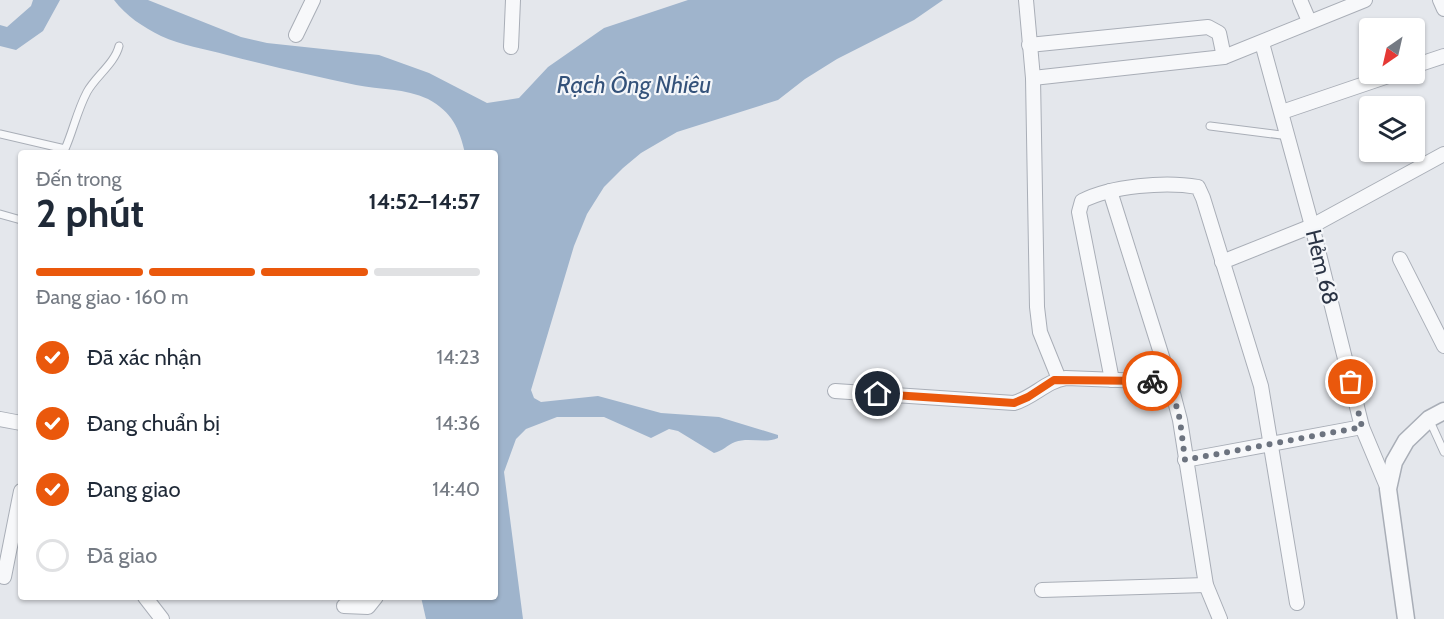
<!DOCTYPE html>
<html lang="vi">
<meta charset="utf-8">
<style>
body{margin:0;font-family:Cabin,sans-serif;background:#f6f6f7;color:#1f2937;height:100vh;display:flex;flex-direction:column;font-size:22px;white-space:nowrap}
*{box-sizing:border-box;margin:0}
p{font-size:20px;color:#747a83}
.icon{flex:none;width:33px;height:33px;fill:none;stroke:currentColor;stroke-width:2;stroke-linecap:round;stroke-linejoin:round}
.map{position:relative;flex:1;overflow:hidden}
.drawer{position:absolute;left:18px;top:150px;width:480px;height:450px;display:flex;flex-direction:column;background:#fff;border-radius:6px;box-shadow:0 2px 4px #0004}
.drawer>*{flex:none}
.needle{width:39px;rotate:214deg}
.tools{position:absolute;left:1359px;top:18px;display:grid;gap:12px}
.tools a{display:grid;place-items:center;width:66px;height:66px;border-radius:6px;background:#fff;box-shadow:0 2px 4px #0004;font-size:30px}
.pin{position:absolute;display:grid;place-items:center;width:51px;height:51px;color:#fff;margin:-26px;border:3px solid #fff;border-radius:50%;box-shadow:0 2px 6px #0007}
.courier{position:absolute;display:grid;place-items:center;width:60px;height:60px;margin:-30px;border:4px solid #ea580c;border-radius:50%;background:#fff;color:#222;box-shadow:0 2px 8px #0007}
.summary em{font-style:normal;font-weight:700}
.summary div{display:flex;flex-direction:column-reverse}
.summary{display:flex;align-items:center;justify-content:space-between;height:102px;padding:0 18px}
h1{font-size:39px;font-weight:700;line-height:45px}
.bar{display:grid;grid-template-columns:repeat(4,1fr);gap:9px 6px;align-content:center;height:72px;padding:0 18px}
.bar i{height:8px;border-radius:4px;background:#e0e1e3}
.bar .on{background:#ea580c}
.bar p{grid-column:span 4}
ol{padding:0 18px;list-style:none}
li{display:flex;align-items:center;gap:18px;height:66px}
li p{margin-inline-start:auto}
li .icon{padding:6px;border-radius:50%;background:#ea580c;color:#fff;stroke-width:4}
li:last-child{color:#747a83}
li i{width:33px;height:33px;border:3px solid #e0e1e3;border-radius:50%}
.map>svg:first-child{display:block}
.water{fill:#9fb4cc}
.lines{fill:none;stroke-linecap:round;stroke-linejoin:round}
.service-casing{stroke:#a9aeb7;stroke-width:9}
.minor-casing{stroke:#a9aeb7;stroke-width:16}
.tertiary-casing{stroke:#a9aeb7;stroke-width:19}
.service{stroke:#f7f8fa;stroke-width:7}
.minor{stroke:#f7f8fa;stroke-width:14}
.tertiary{stroke:#f7f8fa;stroke-width:16}
.done{stroke:#6c737f;stroke-width:6;stroke-dasharray:0 10.8}
.route{stroke:#ea580c;stroke-width:8}
.labels{text-anchor:middle;dominant-baseline:central;stroke-width:4.5;stroke-linejoin:round;paint-order:stroke}
.street-label{font-size:22px;fill:#2b3445;stroke:#f4f6f9}
.water-label{font-size:24px;font-style:italic;fill:#34527a;stroke:#f4f6f9}
</style>
<div class="map">
<svg width="1444" height="619" viewBox="0 0 1444 619">
<rect width="100%" height="100%" fill="#e4e7ec"/>
<!-- water -->
<g class="water">
<polygon points="33,0 60,0 43,31 16,50 0,46 0,25 7,27 31,6"/>
<path d="M114,0H148L241,37L267,43L379,55L429,73L487,103L519,98L548,67L604,28L688,0H943L914,20L837,59L805,79L778,100L677,132L641,153L623,168L604,187L587,214L574,246L531,390L534,398L541,402L598,396L661,413L719,417L778,435V438C766,444 749,437 735,442C727,445 723,451 714,453L678,431L669,429L651,438L604,417H557L526,429L516,439L504,472L523,619H426L421,597H495V153H465C459,128 452,112 428,99C405,88 380,90 356,85C313,76 270,66 227,55C205,49 181,45 161,36C143,27 126,16 114,0Z"/>
</g>
<g class="lines">
<!-- service casing -->
<g class="service-casing">
<g id="service">
<polyline points="1210,126 1289,136"/>
<path d="M0,134L65,149C73,131 77,111 87,92C95,77 115,63 119,46"/>
<polyline points="0,214 21,220"/>
<polyline points="1429,419 1444,452"/>
</g>
</g>
<!-- minor casing -->
<g class="minor-casing">
<g id="minor">
<polyline points="1026,0 1033,78 1037,307 1040,332 1059,379"/>
<polyline points="1300,0 1309,21"/>
<polyline points="1440,0 1444,9"/>
<polyline points="296,35 313,0"/>
<polyline points="1262,43 1312,226 1362,427 1388,489"/>
<polyline points="1029,45 1208,27 1219,33 1224,57"/>
<polyline points="511,47 513,0"/>
<polyline points="1414,66 1444,56"/>
<polyline points="1033,78 1224,57 1365,0"/>
<polyline points="1282,112 1394,74"/>
<polyline points="1110,191 1170,382 1180,420 1206,585 1220,619"/>
<polyline points="1400,259 1444,346"/>
<polyline points="1222,262 1312,226 1444,154"/>
<path d="M1112,380L1079,212L1082,201C1111,186 1165,181 1198,187L1203,198L1261,386L1297,603"/>
<path d="M835,391L1014,403C1034,397 1046,381 1066,378L1170,382"/>
<polyline points="0,419 21,423"/>
<polyline points="1185,460 1362,427"/>
<polyline points="4,577 21,491"/>
<polyline points="1042,590 1206,585"/>
<polyline points="145,597 162,619"/>
<polyline points="344,606 368,607 376,597"/>
</g>
</g>
<!-- tertiary casing -->
<g class="tertiary-casing">
<polyline id="tertiary" points="1406,619 1388,489 1394,462 1406,441 1429,419 1444,411"/>
</g>
<!-- service -->
<use href="#service" class="service"/>
<!-- minor -->
<use href="#minor" class="minor"/>
<!-- tertiary -->
<use href="#tertiary" class="tertiary"/>
</g>
<g class="lines">
<!-- done -->
<polyline class="done" points="1152,381 1170,382 1180,420 1185,460 1362,427 1351,382"/>
<!-- route -->
<polyline class="route" points="878,394 1014,403 1028,397 1054,380 1152,381"/>
</g>
<g class="labels">
<!-- street labels -->
<g class="street-label">
<text transform="translate(1322 267) rotate(76)">Hẻm 68</text>
</g>
<!-- water labels -->
<g class="water-label">
<text x="634" y="84">Rạch Ông Nhiêu</text>
</g>
</g>
</svg>
<div class="tools">
<a><svg class="needle" viewBox="-14 -14 28 28"><path d="M0-13l5 13h-10z" fill="#e53935"/><path d="M0 13l5-13h-10z" fill="#747a83"/></svg></a>
<a><svg class="icon" aria-label="layers" viewBox="0 0 24 24"><path d="M12 4l9 5-9 5-9-5zM3 14l9 5 9-5"/></svg></a>
</div>
<div class="pin" style="left:1351px;top:382px;background:#ea580c"><svg class="icon" aria-label="bag" viewBox="0 0 24 24"><path d="M5 8h14l-1 12H6zM9 8a3 3 0 0 1 6 0"/></svg></div>
<div class="pin" style="left:878px;top:394px;background:#1f2937"><svg class="icon" aria-label="home" viewBox="0 0 24 24"><path d="M3 11l9-7 9 7M6 9v11h12V9"/></svg></div>
<div class="courier" style="left:1152px;top:381px"><svg class="icon" aria-label="bike" viewBox="0 0 24 24"><circle cx="6" cy="16" r="4"/><circle cx="18" cy="16" r="4"/><path d="M6 16l4-8h5l3 8M10 8l3 8H6M13 5h3"/></svg></div>
<section class="drawer">
<div class="summary"><div><h1>2 phút</h1><p>Đến trong</p></div><em>14:52–14:57</em></div>
<div class="bar"><i class="on"></i><i class="on"></i><i class="on"></i><i></i><p>Đang giao · 160 m</p></div>
<ol>
<li><svg class="icon" aria-label="check" viewBox="0 0 24 24"><path d="M5 12l5 5 9-10"/></svg>Đã xác nhận<p>14:23</p></li>
<li><svg class="icon" aria-label="check" viewBox="0 0 24 24"><path d="M5 12l5 5 9-10"/></svg>Đang chuẩn bị<p>14:36</p></li>
<li><svg class="icon" aria-label="check" viewBox="0 0 24 24"><path d="M5 12l5 5 9-10"/></svg>Đang giao<p>14:40</p></li>
<li><i></i>Đã giao</li>
</ol>
</section>
</div>
